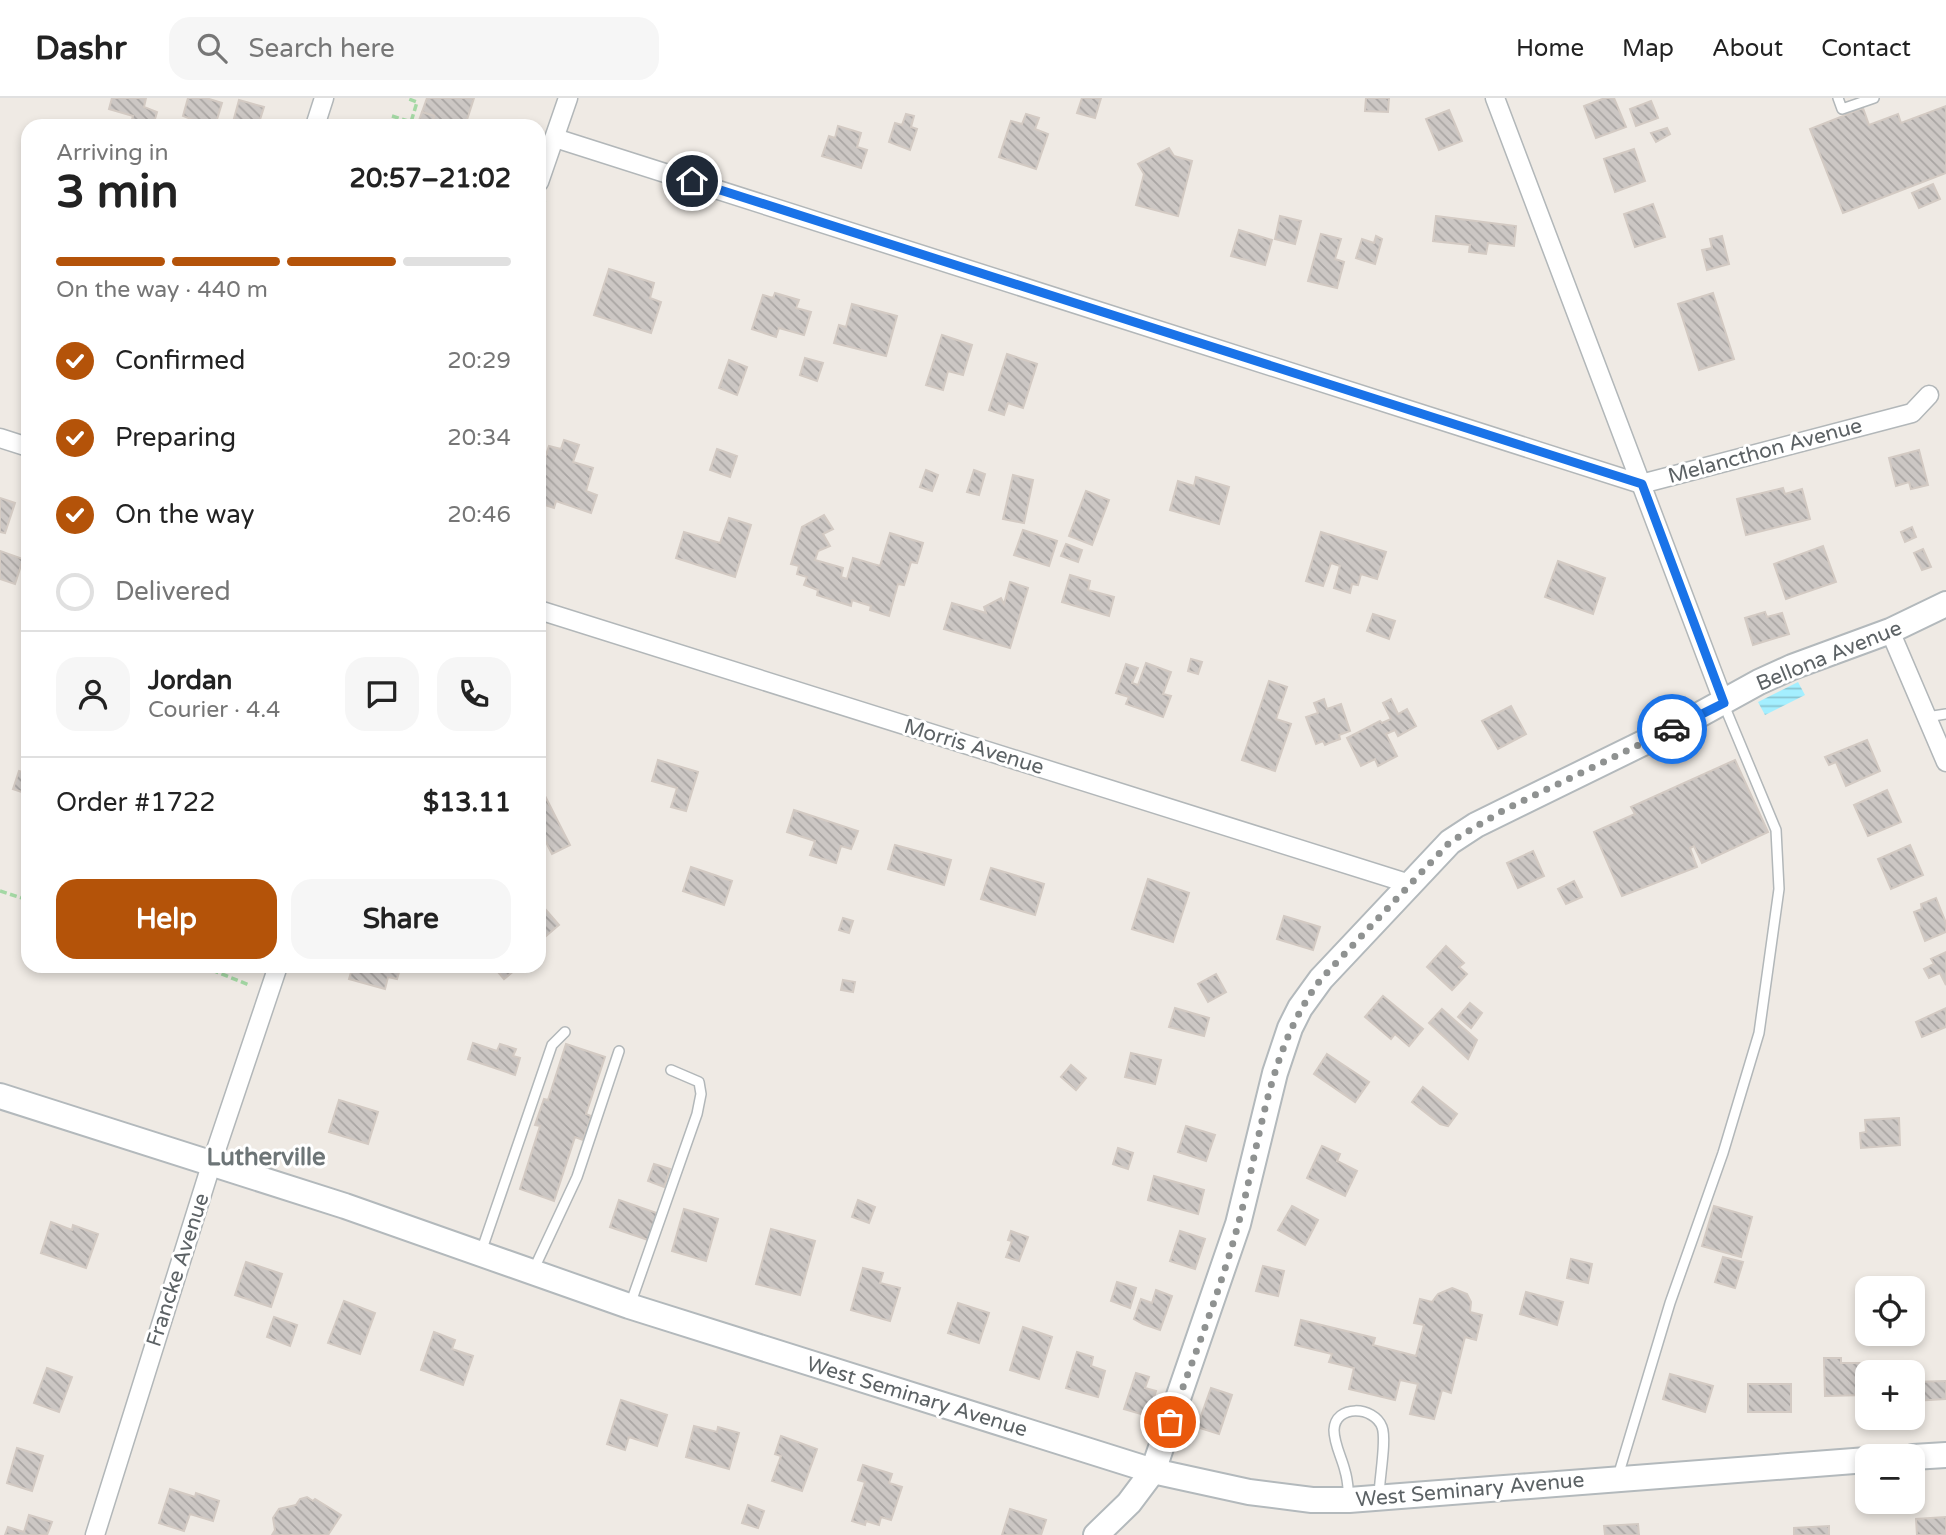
<!DOCTYPE html>
<meta charset="utf-8">
<style>
body{margin:0;font-family:"Varela Round",sans-serif;background:#f6f6f6;color:#222;height:100vh;display:flex;flex-direction:column;font-size:26px;white-space:nowrap}
*{box-sizing:border-box;margin:0}
p{font-size:23px;color:#767676}
.icon{flex:none;width:38px;height:38px;fill:none;stroke:currentColor;stroke-width:2;stroke-linecap:round;stroke-linejoin:round}
.map{position:relative;flex:1;overflow:hidden}
.drawer{position:absolute;left:21px;top:21px;width:525px;height:854px;display:flex;flex-direction:column;background:#fff;border-radius:21px;box-shadow:0 4px 10px #0003}
.drawer>*{flex:none}
.fabs{position:absolute;left:1855px;top:1178px;display:grid;gap:14px}
.fabs a{display:grid;place-items:center;width:70px;height:70px;border-radius:14px;background:#fff;box-shadow:0 4px 10px #0003;font-size:35px}
.pin{position:absolute;display:grid;place-items:center;width:60px;height:60px;color:#fff;margin:-30px;border:4px solid #fff;border-radius:50%;box-shadow:0 2px 7px #0007}
.courier{position:absolute;display:grid;place-items:center;width:70px;height:70px;margin:-35px;border:5px solid #1a73e8;border-radius:50%;background:#fff;color:#222;box-shadow:0 2px 9px #0007}
.summary em{font-style:normal;font-weight:800}
.summary div{display:flex;flex-direction:column-reverse}
.summary{display:flex;align-items:center;justify-content:space-between;height:119px;padding:0 35px}
h1{font-size:46px;font-weight:800;line-height:52px}
.bar{display:grid;grid-template-columns:repeat(4,1fr);gap:10px 7px;align-content:center;height:84px;padding:0 35px}
.bar i{height:9px;border-radius:5px;background:#e0e0e0}
.bar .on{background:#b45309}
.bar p{grid-column:span 4}
.line{display:flex;align-items:center;gap:18px;padding:0 35px;border-top:2px solid #e0e0e0}
.line div{flex:1}
.round{display:grid;place-items:center;flex:none;width:74px;height:74px;border-radius:21px;background:#f6f6f6}
ol{padding:0 35px;list-style:none}
li{display:flex;align-items:center;gap:21px;height:77px}
li p{margin-inline-start:auto}
li .icon{padding:7px;border-radius:50%;background:#b45309;color:#fff;stroke-width:4}
li:last-child{color:#767676}
li i{width:38px;height:38px;border:4px solid #e0e0e0;border-radius:50%}
.button{display:flex;gap:14px;margin-top:auto;padding:14px 35px}
.button a{flex:1;height:80px;border-radius:21px;background:#b45309;color:#fff;font-size:28px;font-weight:800;line-height:80px;text-align:center}
.button a+a{background:#f6f6f6;color:#222}
header{display:flex;align-items:center;gap:42px;box-sizing:border-box;height:98px;padding:0 35px;background:#fff;border-bottom:2px solid #e0e0e0}
header strong{font-size:33px}
nav{display:flex;gap:38px;margin-inline-start:auto;font-size:24px}
.search{width:490px;height:63px;background:#f6f6f6;display:flex;align-items:center;gap:18px;box-sizing:border-box;padding:0 24px;border-radius:21px;color:#767676;font-size:26px}
.map>svg:first-child{display:block}
.water{fill:url(#water-rules)}
.building{fill:url(#building-back-hatch);stroke:#d3cac3;stroke-width:2}
.lines{fill:none;stroke-linecap:round;stroke-linejoin:round}
.lane-casing{stroke:#b2b7b9;stroke-width:12}
.street-casing{stroke:#b2b7b9;stroke-width:21}
.secondary-casing{stroke:#b3b9bc;stroke-width:28}
.path{stroke:#a4d8a4;stroke-width:3.5;stroke-dasharray:7 3.5;stroke-linecap:butt}
.lane{stroke:#fff;stroke-width:9}
.street{stroke:#fff;stroke-width:18}
.secondary{stroke:#fff;stroke-width:24}
.done{stroke:#8f9291;stroke-width:7;stroke-dasharray:0 12.6}
.route{stroke:#1a73e8;stroke-width:9}
.labels{text-anchor:middle;dominant-baseline:central;stroke-width:6;stroke-linejoin:round;paint-order:stroke}
.street-label{font-size:21px;fill:#5c6265;stroke:#fff}
.quarter-label{font-size:24px;font-weight:bold;fill:#6d7577;stroke:#fff}
</style>
<header>
<strong>Dashr</strong>
<div class="search"><svg class="icon" aria-label="search" viewBox="0 0 24 24"><circle cx="10" cy="10" r="6"/><path d="M15 15l6 6"/></svg>Search here</div>
<nav><a>Home</a><a>Map</a><a>About</a><a>Contact</a></nav>
</header>
<div class="map">
<svg width="1946" height="1437" viewBox="0 0 1946 1437">
<defs>
<pattern id="water-rules" width="6" height="5" patternUnits="userSpaceOnUse" patternTransform="scale(1.75)"><rect width="6" height="5" fill="#a4efff"/><path d="M0 2.5h6" fill="none" stroke="#89c5d2"/></pattern>
<pattern id="building-back-hatch" width="6" height="6" patternUnits="userSpaceOnUse" patternTransform="scale(1.75)"><rect width="6" height="6" fill="#ccc7c4"/><path d="M-1 5l2 2M0 0l6 6M5-1l2 2" fill="none" stroke="#a9a5a3"/></pattern>
</defs>
<rect width="100%" height="100%" fill="#efeae4"/>
<!-- water -->
<polygon class="water" points="1798,584 1805,597 1765,617 1758,604"/>
<!-- building -->
<g class="building">
<polygon points="112,0 146,0 144,9 157,14 153,28 130,28 133,18 109,11"/>
<polygon points="188,0 206,0 222,5 215,28 194,28 196,23 183,18"/>
<polygon points="427,0 474,0 466,25 461,23 460,28 432,26 434,18 422,14"/>
<polygon points="1082,0 1101,0 1095,20 1077,15"/>
<polygon points="1366,0 1389,0 1388,14 1365,13"/>
<polygon points="1605,0 1614,0 1626,29 1596,40 1584,8"/>
<polygon points="239,2 264,9 258,28 232,28"/>
<polygon points="1651,3 1658,20 1636,28 1630,11"/>
<polygon points="1946,8 1946,75 1843,115 1810,31 1863,10 1869,27 1898,16 1901,25"/>
<polygon points="1449,12 1462,43 1439,52 1426,21"/>
<polygon points="422,14 434,18 431,28 417,28"/>
<polygon points="906,16 914,18 911,29 917,31 910,52 889,44 895,25 902,27"/>
<polygon points="1026,16 1039,20 1035,31 1048,36 1036,71 999,59 1011,23 1022,26"/>
<polygon points="838,28 861,35 857,49 867,52 861,70 822,58 829,38 835,40"/>
<polygon points="1667,30 1670,36 1656,44 1651,35"/>
<polygon points="1169,50 1174,58 1192,63 1178,118 1136,107 1144,76 1138,66"/>
<polygon points="1634,51 1645,83 1615,94 1604,61"/>
<polygon points="1933,86 1940,101 1919,110 1912,95"/>
<polygon points="1653,106 1665,139 1635,149 1624,116"/>
<polygon points="1280,118 1301,123 1295,146 1275,141"/>
<polygon points="1436,118 1516,128 1514,148 1488,145 1486,156 1469,154 1470,147 1433,143"/>
<polygon points="1239,132 1272,142 1265,167 1231,158"/>
<polygon points="1321,136 1341,141 1335,161 1344,164 1337,190 1308,183"/>
<polygon points="1376,138 1382,141 1375,166 1356,160 1362,141 1374,145"/>
<polygon points="1722,138 1729,166 1707,172 1702,152 1712,150 1710,141"/>
<polygon points="609,171 654,185 650,200 661,204 651,235 594,217"/>
<polygon points="775,195 799,202 796,210 811,214 804,237 779,230 776,239 752,231 763,197 773,200"/>
<polygon points="1713,195 1734,261 1699,272 1678,206"/>
<polygon points="852,206 897,218 886,258 834,245 839,227 846,229"/>
<polygon points="942,237 972,247 963,277 948,273 943,292 926,287"/>
<polygon points="1007,256 1037,266 1023,310 1008,305 1004,317 989,312"/>
<polygon points="805,260 823,265 817,283 800,277"/>
<polygon points="729,262 747,269 737,297 719,290"/>
<polygon points="564,342 579,347 573,364 593,370 586,393 597,397 591,415 556,403 554,410 539,405 539,378 549,348 561,351"/>
<polygon points="717,351 737,358 730,379 710,372"/>
<polygon points="1919,352 1928,387 1911,391 1909,384 1896,388 1889,360"/>
<polygon points="926,372 938,377 932,393 920,389"/>
<polygon points="974,372 985,376 979,397 967,394"/>
<polygon points="1013,377 1033,382 1024,425 1003,421"/>
<polygon points="1196,379 1229,389 1219,426 1170,412 1178,383 1194,388"/>
<polygon points="1783,390 1785,396 1802,391 1810,421 1746,437 1737,401"/>
<polygon points="1086,393 1109,402 1092,447 1069,438"/>
<polygon points="0,400 15,405 5,435 0,434"/>
<polygon points="824,417 833,431 823,436 830,448 818,453 815,462 843,470 841,479 847,481 853,460 880,468 890,435 923,445 917,465 911,464 904,487 898,486 889,518 870,512 871,508 852,502 851,508 817,497 818,492 804,487 807,479 797,476 799,468 791,466 802,429"/>
<polygon points="729,420 751,427 735,479 676,460 684,434 720,445"/>
<polygon points="1912,429 1916,439 1905,444 1901,434"/>
<polygon points="1023,432 1057,443 1049,468 1014,457"/>
<polygon points="1321,434 1386,454 1377,481 1361,476 1358,487 1352,486 1350,495 1334,490 1340,468 1331,465 1323,488 1306,483"/>
<polygon points="1066,446 1082,452 1078,464 1061,458"/>
<polygon points="1823,448 1836,484 1786,501 1774,466"/>
<polygon points="1923,451 1931,469 1922,472 1914,455"/>
<polygon points="0,453 23,461 15,486 0,481"/>
<polygon points="1558,463 1605,480 1593,516 1545,499"/>
<polygon points="1070,477 1090,483 1088,492 1114,499 1109,518 1062,504"/>
<polygon points="1010,484 1028,490 1010,550 944,531 952,505 986,515 984,509 1001,500 1004,506"/>
<polygon points="1765,514 1767,519 1782,515 1789,536 1753,547 1745,520"/>
<polygon points="1373,516 1395,523 1389,541 1367,533"/>
<polygon points="1191,561 1202,564 1198,576 1188,573"/>
<polygon points="1146,565 1171,574 1163,596 1171,598 1163,619 1126,606 1129,599 1116,595 1126,566 1138,570 1132,585 1138,587"/>
<polygon points="1269,583 1287,589 1276,621 1291,626 1275,673 1242,662"/>
<polygon points="1324,601 1327,611 1341,606 1350,633 1339,637 1340,641 1329,645 1325,647 1323,643 1316,646 1306,619 1318,615 1314,605"/>
<polygon points="1391,601 1398,616 1407,611 1416,628 1398,638 1395,632 1386,636 1397,658 1378,668 1375,661 1361,668 1347,640 1380,623 1382,625 1391,621 1383,605"/>
<polygon points="1511,608 1526,636 1498,651 1482,623"/>
<polygon points="1867,642 1880,673 1846,688 1836,664 1829,667 1825,659"/>
<polygon points="658,662 698,674 686,713 671,709 677,690 652,683"/>
<polygon points="1735,662 1768,734 1702,765 1694,748 1690,750 1697,769 1622,798 1594,734 1635,716 1631,709"/>
<polygon points="19,673 28,676 28,696 13,691"/>
<polygon points="1887,692 1901,724 1868,738 1854,707"/>
<polygon points="544,696 570,747 552,756 543,738 539,740 539,698"/>
<polygon points="794,712 858,733 851,751 841,748 836,765 810,757 815,743 787,734"/>
<polygon points="895,747 951,762 944,787 888,771"/>
<polygon points="1910,747 1923,777 1891,791 1878,761"/>
<polygon points="1533,753 1544,778 1518,790 1507,765"/>
<polygon points="691,769 732,783 724,807 683,793"/>
<polygon points="991,770 1044,786 1035,817 981,801"/>
<polygon points="1148,781 1189,795 1173,844 1132,831"/>
<polygon points="1574,783 1582,799 1566,806 1558,791"/>
<polygon points="1936,800 1946,825 1946,834 1925,843 1914,814 1922,811 1921,806"/>
<polygon points="539,804 559,827 539,844"/>
<polygon points="1284,818 1320,829 1313,852 1277,841"/>
<polygon points="843,820 853,823 849,835 839,832"/>
<polygon points="1446,848 1464,865 1459,869 1467,876 1452,892 1427,869"/>
<polygon points="1946,854 1946,887 1940,875 1929,880 1924,871 1934,866 1931,861"/>
<polygon points="353,868 401,868 397,881 388,879 385,891 349,881"/>
<polygon points="493,868 520,868 504,881"/>
<polygon points="1216,876 1226,894 1208,904 1198,886"/>
<polygon points="843,882 855,884 853,894 841,892"/>
<polygon points="1383,898 1423,931 1409,948 1395,936 1391,941 1365,919"/>
<polygon points="1470,905 1482,915 1471,930 1458,919"/>
<polygon points="1175,910 1209,920 1204,938 1169,929"/>
<polygon points="1946,910 1946,929 1922,939 1916,924"/>
<polygon points="1442,911 1477,942 1468,961 1429,925"/>
<polygon points="473,945 497,953 500,946 516,951 513,958 520,960 515,977 468,961"/>
<polygon points="566,946 605,959 586,1016 591,1018 583,1042 575,1039 554,1103 520,1091 540,1028 535,1027 544,1001 548,1002"/>
<polygon points="1131,955 1161,962 1155,986 1125,979"/>
<polygon points="1327,956 1369,984 1355,1004 1314,976"/>
<polygon points="1071,967 1086,980 1076,992 1061,979"/>
<polygon points="1423,989 1457,1016 1448,1028 1440,1026 1412,1004"/>
<polygon points="339,1002 378,1014 368,1046 329,1034"/>
<polygon points="1899,1020 1900,1047 1861,1050 1860,1035 1866,1034 1865,1022"/>
<polygon points="1186,1028 1215,1037 1206,1063 1178,1054"/>
<polygon points="1322,1048 1340,1056 1337,1063 1357,1073 1345,1098 1307,1080"/>
<polygon points="1118,1050 1133,1055 1128,1071 1113,1066"/>
<polygon points="654,1066 670,1071 664,1089 648,1083"/>
<polygon points="1154,1078 1204,1092 1198,1116 1148,1102"/>
<polygon points="619,1102 657,1115 648,1142 610,1129"/>
<polygon points="858,1102 875,1109 869,1125 852,1119"/>
<polygon points="1292,1108 1318,1122 1305,1147 1278,1132"/>
<polygon points="1714,1108 1752,1119 1741,1159 1702,1148"/>
<polygon points="684,1111 718,1121 706,1163 672,1153"/>
<polygon points="51,1124 72,1132 73,1127 98,1136 86,1170 41,1155"/>
<polygon points="771,1131 815,1143 800,1197 756,1186"/>
<polygon points="1011,1133 1028,1139 1019,1163 1006,1159 1012,1143 1008,1142"/>
<polygon points="1180,1133 1205,1141 1195,1171 1170,1163"/>
<polygon points="1723,1159 1743,1164 1735,1190 1715,1184"/>
<polygon points="1571,1161 1592,1166 1588,1185 1567,1180"/>
<polygon points="246,1164 282,1176 271,1209 235,1197"/>
<polygon points="1263,1168 1284,1173 1278,1198 1256,1193"/>
<polygon points="863,1170 883,1175 880,1185 900,1190 890,1223 851,1212"/>
<polygon points="1117,1184 1136,1190 1130,1210 1111,1203"/>
<polygon points="1452,1190 1467,1196 1471,1204 1470,1214 1482,1217 1476,1242 1465,1239 1451,1295 1442,1292 1434,1321 1410,1316 1418,1286 1400,1282 1395,1302 1349,1291 1354,1270 1329,1264 1332,1256 1295,1247 1301,1222 1375,1240 1373,1247 1416,1258 1424,1227 1414,1225 1420,1201 1432,1204 1438,1196"/>
<polygon points="1156,1192 1172,1198 1160,1232 1143,1226 1134,1221 1141,1201 1152,1205"/>
<polygon points="1526,1194 1563,1204 1557,1227 1520,1216"/>
<polygon points="344,1203 375,1215 360,1256 328,1245"/>
<polygon points="958,1205 989,1215 979,1245 948,1235"/>
<polygon points="274,1219 297,1227 290,1248 267,1239"/>
<polygon points="1023,1229 1052,1239 1039,1281 1010,1272"/>
<polygon points="434,1234 455,1242 452,1251 473,1258 463,1287 421,1272"/>
<polygon points="1077,1254 1093,1259 1091,1268 1105,1273 1098,1299 1066,1290"/>
<polygon points="1824,1260 1841,1260 1841,1265 1874,1265 1874,1274 1867,1274 1867,1297 1825,1298"/>
<polygon points="47,1270 72,1279 59,1314 34,1305"/>
<polygon points="1136,1275 1149,1279 1145,1290 1156,1293 1148,1318 1124,1311"/>
<polygon points="1670,1276 1713,1288 1705,1314 1663,1301"/>
<polygon points="1946,1283 1946,1301 1913,1303 1913,1284"/>
<rect x="1748" y="1286" width="43" height="28"/>
<polygon points="1211,1290 1232,1297 1219,1336 1197,1329"/>
<polygon points="621,1302 667,1317 657,1348 629,1339 625,1352 607,1346"/>
<polygon points="694,1328 717,1334 718,1329 739,1335 729,1371 686,1359"/>
<polygon points="781,1338 817,1351 802,1393 772,1383 781,1358 775,1356"/>
<polygon points="17,1350 43,1358 32,1393 7,1385"/>
<polygon points="863,1367 892,1376 889,1385 902,1389 891,1422 881,1419 879,1427 866,1423 865,1427 852,1423 865,1384 858,1382"/>
<polygon points="170,1391 195,1399 196,1395 219,1403 213,1423 190,1416 184,1433 159,1425"/>
<polygon points="307,1399 313,1403 315,1401 341,1417 328,1437 272,1437 275,1432 273,1420 279,1411 296,1407 300,1401"/>
<polygon points="748,1407 764,1413 758,1430 742,1425"/>
<polygon points="1010,1411 1046,1422 1041,1437 1002,1437"/>
<polygon points="29,1417 52,1424 47,1437 5,1437 8,1429 24,1434"/>
<polygon points="1946,1419 1946,1437 1917,1437 1916,1421"/>
<polygon points="1638,1426 1639,1437 1605,1437 1604,1428"/>
<polygon points="1829,1428 1829,1437 1794,1437 1794,1430"/>
</g>
<g class="lines">
<!-- lane casing -->
<g class="lane-casing">
<g id="lane">
<polyline points="1838,0 1842,11 1874,0"/>
<polyline points="1927,619 1946,616"/>
<polyline points="481,1154 552,947 565,934"/>
<polyline points="533,1173 577,1079 619,953"/>
<polyline points="630,1207 697,1016 701,996 699,984 671,972"/>
<polyline points="1618,1378 1670,1205 1723,1055 1759,935 1779,791 1776,732 1724,607"/>
<path d="M1349,1400C1348,1392 1348,1382 1345,1373C1342,1360 1334,1346 1334,1332C1335,1306 1374,1308 1382,1329C1387,1342 1379,1381 1379,1399"/>
</g>
</g>
<!-- street casing -->
<g class="street-casing">
<g id="street">
<polyline points="1495,0 1724,605"/>
<polyline points="315,28 324,0"/>
<polyline points="555,40 1641,386 1912,315 1929,297"/>
<polyline points="539,84 568,0"/>
<polyline points="0,340 28,349"/>
<polyline points="539,512 1410,786"/>
<polyline points="1890,533 1946,664"/>
<polyline points="95,1437 212,1064 278,868"/>
</g>
</g>
<!-- secondary casing -->
<g class="secondary-casing">
<g id="secondary">
<polyline points="0,998 345,1108 629,1208 1153,1373 1249,1394 1312,1402 1349,1402 1867,1362"/>
<polyline points="1913,1359 1946,1357"/>
<polyline points="1096,1437 1129,1405 1153,1373 1238,1126 1275,975 1290,930 1300,910 1321,881 1450,744 1476,727 1690,622 1759,584 1792,569 1890,533 1946,506"/>
</g>
</g>
<!-- path -->
<g class="path">
<polyline points="392,18 411,24 417,4 406,0"/>
<polyline points="462,28 463,25"/>
<polyline points="539,119 545,101"/>
<polyline points="0,793 28,802"/>
<polyline points="202,868 249,887"/>
</g>
<!-- lane -->
<use href="#lane" class="lane"/>
<!-- street -->
<use href="#street" class="street"/>
<!-- secondary -->
<use href="#secondary" class="secondary"/>
</g>
<g class="lines">
<!-- done -->
<path class="done" d="M1170,1324C1194,1259 1220,1193 1238,1127C1261,1043 1267,952 1321,881L1450,744L1504,712L1672,631"/>
<!-- route -->
<polyline class="route" points="692,83 1642,386 1724,605 1672,631"/>
</g>
<g class="labels">
<!-- street labels -->
<g class="street-label">
<text transform="translate(1765 353) rotate(-15)">Melancthon Avenue</text>
<text transform="translate(1829 558) rotate(-22)">Bellona Avenue</text>
<text transform="translate(974 649) rotate(17)">Morris Avenue</text>
<text transform="translate(178 1172) rotate(-72)">Francke Avenue</text>
<text transform="translate(917 1299) rotate(17)">West Seminary Avenue</text>
<text transform="translate(1470 1392) rotate(-5)">West Seminary Avenue</text>
</g>
<!-- quarter labels -->
<g class="quarter-label">
<text x="266" y="1059">Lutherville</text>
</g>
</g>
</svg>
<div class="fabs">
<a><svg class="icon" aria-label="locate" viewBox="0 0 24 24"><circle cx="12" cy="12" r="6"/><path d="M12 2v4M12 18v4M2 12h4M18 12h4"/></svg></a>
<a>+</a>
<a>−</a>
</div>
<div class="pin" style="left:1170px;top:1324px;background:#ea580c"><svg class="icon" aria-label="bag" viewBox="0 0 24 24"><path d="M5 8h14l-1 12H6zM9 8a3 3 0 0 1 6 0"/></svg></div>
<div class="pin" style="left:692px;top:83px;background:#1f2937"><svg class="icon" aria-label="home" viewBox="0 0 24 24"><path d="M3 11l9-7 9 7M6 9v11h12V9"/></svg></div>
<div class="courier" style="left:1672px;top:631px"><svg class="icon" aria-label="car" viewBox="0 0 24 24"><path d="M5 17H2v-5l4-1 3-4h7l3 4 3 1v5h-3M9 17h6M6 11h13"/><circle cx="7" cy="17" r="2"/><circle cx="17" cy="17" r="2"/></svg></div>
<section class="drawer">
<div class="summary"><div><h1>3 min</h1><p>Arriving in</p></div><em>20:57–21:02</em></div>
<div class="bar"><i class="on"></i><i class="on"></i><i class="on"></i><i></i><p>On the way · 440 m</p></div>
<ol>
<li><svg class="icon" aria-label="check" viewBox="0 0 24 24"><path d="M5 12l5 5 9-10"/></svg>Confirmed<p>20:29</p></li>
<li><svg class="icon" aria-label="check" viewBox="0 0 24 24"><path d="M5 12l5 5 9-10"/></svg>Preparing<p>20:34</p></li>
<li><svg class="icon" aria-label="check" viewBox="0 0 24 24"><path d="M5 12l5 5 9-10"/></svg>On the way<p>20:46</p></li>
<li><i></i>Delivered</li>
</ol>
<div class="line" style="height:126px"><a class="round"><svg class="icon" aria-label="person" viewBox="0 0 24 24"><circle cx="12" cy="8" r="4"/><path d="M4 21q1-7 8-7t8 7"/></svg></a><div><b>Jordan</b><p>Courier · 4.4</p></div><a class="round"><svg class="icon" aria-label="chat" viewBox="0 0 24 24"><path d="M4 5h16v11H9l-5 4z"/></svg></a><a class="round"><svg class="icon" aria-label="phone" viewBox="0 0 24 24"><path d="M5 4h4l2 5-3 2q2 4 5 5l2-3 5 2v4C11 20 4 13 5 4z"/></svg></a></div>
<div class="line" style="height:91px"><div>Order #1722</div><b>$13.11</b></div>
<div class="button"><a>Help</a><a>Share</a></div>
</section>
</div>
